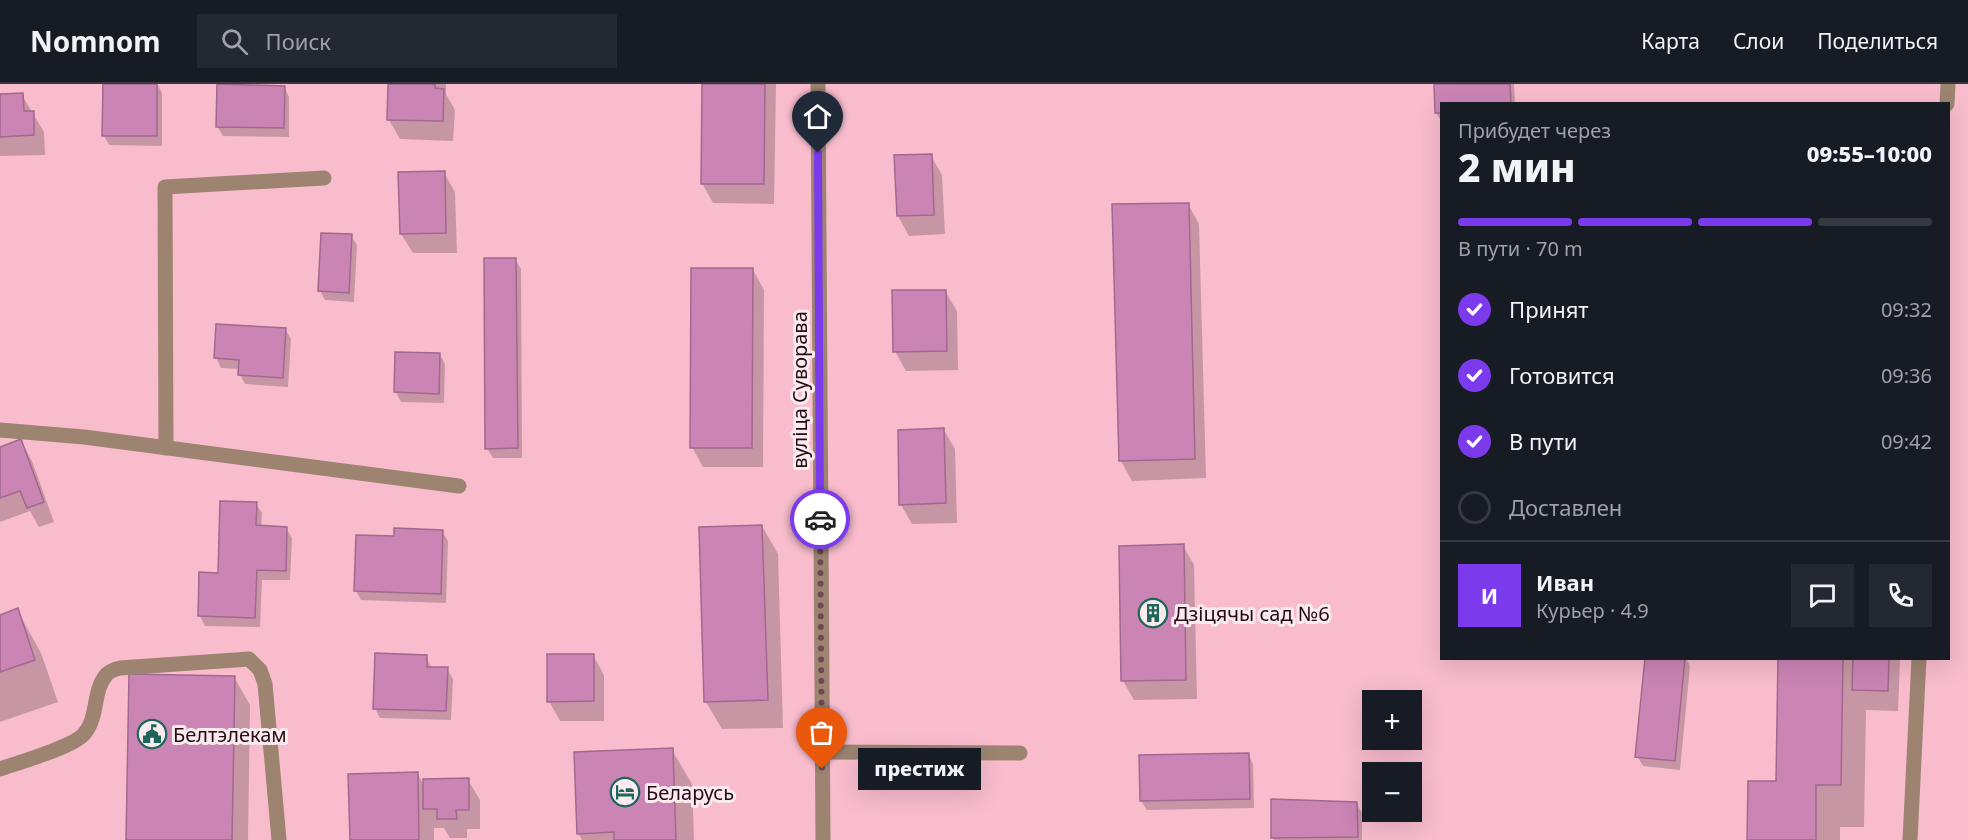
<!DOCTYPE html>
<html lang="ru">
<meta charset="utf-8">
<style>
body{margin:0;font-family:"Noto Sans",sans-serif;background:#242831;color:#f1f3f6;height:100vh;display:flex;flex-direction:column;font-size:22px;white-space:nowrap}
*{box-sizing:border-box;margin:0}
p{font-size:20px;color:#9ea1a6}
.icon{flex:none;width:33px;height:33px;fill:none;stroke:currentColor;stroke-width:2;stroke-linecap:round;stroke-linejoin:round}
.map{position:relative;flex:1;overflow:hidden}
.side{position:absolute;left:1440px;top:18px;width:510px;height:558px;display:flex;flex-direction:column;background:#171b24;border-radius:0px;box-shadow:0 6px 24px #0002}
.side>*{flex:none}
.controls{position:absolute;left:1362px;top:606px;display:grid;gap:12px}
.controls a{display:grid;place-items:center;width:60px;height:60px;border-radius:0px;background:#171b24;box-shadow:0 6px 24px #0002;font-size:30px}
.pin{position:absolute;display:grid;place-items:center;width:51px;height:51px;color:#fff;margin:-62px -26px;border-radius:50% 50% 50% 0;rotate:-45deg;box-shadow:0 0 6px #0007}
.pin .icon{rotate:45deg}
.courier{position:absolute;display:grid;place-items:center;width:60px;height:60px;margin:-30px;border:4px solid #7c3aed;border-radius:50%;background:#fff;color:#222;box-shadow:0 2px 8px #0007}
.bubble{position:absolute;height:42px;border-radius:0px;background:#171b24;box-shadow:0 6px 24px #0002;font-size:20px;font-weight:800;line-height:42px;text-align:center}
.overview em{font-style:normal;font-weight:800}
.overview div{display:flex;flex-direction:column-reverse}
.overview{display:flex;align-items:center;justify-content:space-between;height:102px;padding:0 18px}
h1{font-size:39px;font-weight:800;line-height:45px}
.bar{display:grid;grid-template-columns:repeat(4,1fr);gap:9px 6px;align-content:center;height:72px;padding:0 18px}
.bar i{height:8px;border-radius:4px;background:#363941}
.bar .on{background:#7c3aed}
.bar p{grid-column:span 4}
.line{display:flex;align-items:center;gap:15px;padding:0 18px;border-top:2px solid #363941}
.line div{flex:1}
.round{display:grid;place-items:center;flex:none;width:63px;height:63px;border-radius:0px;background:#242831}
ol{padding:0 18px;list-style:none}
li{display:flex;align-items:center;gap:18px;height:66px}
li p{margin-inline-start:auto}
li .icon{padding:6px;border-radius:50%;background:#7c3aed;color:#fff;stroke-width:4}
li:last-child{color:#9ea1a6}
li i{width:33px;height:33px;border:3px solid #363941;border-radius:50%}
header{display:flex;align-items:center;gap:36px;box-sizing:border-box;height:84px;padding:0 30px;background:#171b24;border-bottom:2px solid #363941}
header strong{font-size:28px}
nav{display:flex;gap:33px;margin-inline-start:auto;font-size:21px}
.search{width:420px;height:54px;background:#242831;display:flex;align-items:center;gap:15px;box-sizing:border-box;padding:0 21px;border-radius:0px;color:#9ea1a6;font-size:22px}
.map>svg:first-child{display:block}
.shadow{fill:#0003}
.building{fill:#cb85b5;stroke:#a2688f;stroke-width:1.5}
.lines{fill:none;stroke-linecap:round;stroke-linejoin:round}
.service{stroke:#9c8471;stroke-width:15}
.minor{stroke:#9c8471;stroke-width:15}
.done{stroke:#6e4955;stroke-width:6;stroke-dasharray:0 10.8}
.route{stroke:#7c3aed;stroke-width:8}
.labels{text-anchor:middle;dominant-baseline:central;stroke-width:6;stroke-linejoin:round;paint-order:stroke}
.street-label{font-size:20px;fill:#240b14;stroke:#fbebef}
.poi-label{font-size:20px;fill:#240b14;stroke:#fbebef;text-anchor:start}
</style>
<header>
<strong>Nomnom</strong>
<div class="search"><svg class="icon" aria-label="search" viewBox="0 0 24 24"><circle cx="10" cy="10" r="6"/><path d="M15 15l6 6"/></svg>Поиск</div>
<nav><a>Карта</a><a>Слои</a><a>Поделиться</a></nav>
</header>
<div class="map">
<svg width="1968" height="756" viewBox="0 0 1968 756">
<rect width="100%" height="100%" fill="#f8bccd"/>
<!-- shadow -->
<g class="shadow">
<polygon points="104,0 157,0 162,9 162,62 109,61 104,52"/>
<polygon points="389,0 446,0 446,10 455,26 453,57 400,55 389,36"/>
<polygon points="703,0 776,0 774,120 713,119 702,99"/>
<polygon points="1435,0 1514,0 1515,20 1442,20 1442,38 1436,29"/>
<polygon points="284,3 289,13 289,53 223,52 217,42"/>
<polygon points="0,11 22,11 44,48 45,71 0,72"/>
<polygon points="931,72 942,91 945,150 909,152 898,132"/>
<polygon points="444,89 455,108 457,169 413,169 401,150"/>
<polygon points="1188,120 1199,140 1206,394 1132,397 1121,377 1114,122"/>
<polygon points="351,152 357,161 354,218 325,216 320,207"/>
<polygon points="515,175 521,185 522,374 493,374 487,364"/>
<polygon points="753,186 764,206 763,383 703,383 692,363"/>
<polygon points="945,207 957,227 958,286 906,287 895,267"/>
<polygon points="285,245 291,255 288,303 245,300 240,291 240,285 221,284 216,274"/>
<polygon points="440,271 445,280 444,319 401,318 396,308"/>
<polygon points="944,346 955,365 957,439 912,440 901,421"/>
<polygon points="21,357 32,377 54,438 39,443 30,427 0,438 0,365"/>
<polygon points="256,420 262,429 261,443 286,444 292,454 290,496 262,496 260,543 205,542 200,532"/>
<polygon points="762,442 778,470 783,644 722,645 706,618"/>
<polygon points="442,447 448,457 446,519 361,516 356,507 395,454"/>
<polygon points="1183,462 1194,481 1197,615 1134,616 1123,597"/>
<polygon points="17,526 41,569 58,618 0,638 0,532"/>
<polygon points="593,571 604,591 604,637 560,637 549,617"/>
<polygon points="426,573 432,585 447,585 453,595 451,636 380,634 375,624"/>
<polygon points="1646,574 1686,574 1690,582 1680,686 1643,682 1637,672"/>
<polygon points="1779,574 1899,574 1900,577 1898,627 1866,626 1864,743 1840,743 1840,756 1748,756 1777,699"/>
<polygon points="234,593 250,621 248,756 128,756"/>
<polygon points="672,666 692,700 694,756 582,756 578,749"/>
<polygon points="1248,670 1253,680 1254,724 1147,726 1141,717"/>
<polygon points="417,689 425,703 468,696 480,716 480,745 467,745 467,754 450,754 444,744 434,744 434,756 352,756"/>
<polygon points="1273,717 1356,719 1362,729 1362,756 1274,756"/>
</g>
<!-- building -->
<g class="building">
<polygon points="103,0 157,0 157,52 102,52"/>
<polygon points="217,0 285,2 284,44 216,43"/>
<polygon points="388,0 435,0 435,4 444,5 443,37 387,36"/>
<polygon points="702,0 765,0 764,100 701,100"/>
<polygon points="1434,0 1510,0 1511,20 1442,20 1442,29 1435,29"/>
<polygon points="23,9 24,27 34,27 34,51 0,53 0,10"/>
<polygon points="932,70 934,131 897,132 894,71"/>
<polygon points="445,87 446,149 400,150 398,88"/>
<polygon points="1189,119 1195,375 1119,377 1112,120"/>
<polygon points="321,149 352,150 349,209 318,207"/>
<polygon points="484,174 516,174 518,364 485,365"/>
<polygon points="691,184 753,184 752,364 690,364"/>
<polygon points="892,206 946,206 947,267 893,268"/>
<polygon points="216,240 286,244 283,294 238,291 239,276 214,274"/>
<polygon points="395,268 440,269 439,310 394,308"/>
<polygon points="944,344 946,419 899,421 898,346"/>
<polygon points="21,355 44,418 27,424 20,407 0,414 0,363"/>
<polygon points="220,417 257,418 256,441 287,443 286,487 257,486 255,534 198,532 199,488 218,489"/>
<polygon points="762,441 768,616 704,618 699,443"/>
<polygon points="394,444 443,446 441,510 354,507 356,451 394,452"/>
<polygon points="1184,460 1186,596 1121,597 1119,462"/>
<polygon points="18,524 35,576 0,588 0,531"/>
<polygon points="375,569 427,571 427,583 448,583 446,627 373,625"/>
<polygon points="547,570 594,570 594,617 547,618"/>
<polygon points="1645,574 1685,574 1675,677 1635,673"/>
<polygon points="1778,574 1843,574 1841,701 1816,701 1816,756 1747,756 1748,697 1776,697"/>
<polygon points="1853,574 1889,574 1888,607 1852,606"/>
<polygon points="129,590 235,592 232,756 126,756"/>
<polygon points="673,664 676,756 614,756 614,748 577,750 574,668"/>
<polygon points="1249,669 1250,715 1140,717 1139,671"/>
<polygon points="418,688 419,756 350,756 348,690"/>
<polygon points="469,694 469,726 456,726 457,735 437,735 437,725 423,725 423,695"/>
<polygon points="1271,715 1357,718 1358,753 1271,754"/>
</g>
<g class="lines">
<!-- service -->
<g class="service">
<polyline points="0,346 84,353 459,402"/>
<polyline points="166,364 165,103 324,94"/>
<path d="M0,685C20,678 70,664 83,651C99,635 92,606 107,590C110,587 116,585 120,584L249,575L260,586L265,600L279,756"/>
</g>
<!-- minor -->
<g class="minor">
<polyline points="818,0 823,756"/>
<polyline points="1947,20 1948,0"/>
<polyline points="822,668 1020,669"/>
<polyline points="1910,756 1919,574"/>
</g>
</g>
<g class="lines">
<!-- done -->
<polyline class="done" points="820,435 822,685"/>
<!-- route -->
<polyline class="route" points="818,69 820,435"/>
</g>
<!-- icons -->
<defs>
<g id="building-ring" transform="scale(1.5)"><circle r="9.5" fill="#fbebef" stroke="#1f665a" stroke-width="1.5"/><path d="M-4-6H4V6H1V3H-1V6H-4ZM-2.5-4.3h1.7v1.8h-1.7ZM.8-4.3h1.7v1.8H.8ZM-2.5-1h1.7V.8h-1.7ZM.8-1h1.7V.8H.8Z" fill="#1f665a"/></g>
<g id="civic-ring" transform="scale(1.5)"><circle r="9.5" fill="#fbebef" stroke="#1f665a" stroke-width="1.5"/><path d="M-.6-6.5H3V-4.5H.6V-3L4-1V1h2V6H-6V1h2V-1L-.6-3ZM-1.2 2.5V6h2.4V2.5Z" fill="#1f665a"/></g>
<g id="hotel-ring" transform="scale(1.5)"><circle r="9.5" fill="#fbebef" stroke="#1f665a" stroke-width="1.5"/><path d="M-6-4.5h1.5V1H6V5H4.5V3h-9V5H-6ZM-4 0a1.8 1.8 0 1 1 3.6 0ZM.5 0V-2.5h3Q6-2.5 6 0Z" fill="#1f665a"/></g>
</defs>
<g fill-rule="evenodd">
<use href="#building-ring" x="1153" y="529"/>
<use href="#civic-ring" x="152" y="650"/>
<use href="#hotel-ring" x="625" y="708"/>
</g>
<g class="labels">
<!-- street labels -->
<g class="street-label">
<text transform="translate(799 306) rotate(-90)">вуліца Суворава</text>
</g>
<!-- poi labels -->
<g class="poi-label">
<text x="1174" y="529">Дзіцячы сад №6</text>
<text x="173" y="650">Белтэлекам</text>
<text x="646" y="708">Беларусь</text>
</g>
</g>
</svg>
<div class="controls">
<a>+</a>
<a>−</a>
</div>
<div class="pin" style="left:822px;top:685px;background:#ea580c"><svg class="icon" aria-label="bag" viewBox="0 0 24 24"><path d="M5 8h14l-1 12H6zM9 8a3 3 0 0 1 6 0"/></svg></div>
<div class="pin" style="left:818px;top:69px;background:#1f2937"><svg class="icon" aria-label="home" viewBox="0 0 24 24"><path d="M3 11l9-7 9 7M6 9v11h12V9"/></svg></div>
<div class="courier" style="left:820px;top:435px"><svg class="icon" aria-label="car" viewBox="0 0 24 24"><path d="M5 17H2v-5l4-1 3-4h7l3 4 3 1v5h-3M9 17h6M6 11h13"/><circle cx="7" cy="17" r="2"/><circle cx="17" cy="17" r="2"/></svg></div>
<div class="bubble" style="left:858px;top:664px;width:123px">престиж</div>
<section class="side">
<div class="overview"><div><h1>2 мин</h1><p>Прибудет через</p></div><em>09:55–10:00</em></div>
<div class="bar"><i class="on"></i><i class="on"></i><i class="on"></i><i></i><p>В пути · 70 m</p></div>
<ol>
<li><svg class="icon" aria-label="check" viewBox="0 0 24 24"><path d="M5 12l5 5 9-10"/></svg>Принят<p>09:32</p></li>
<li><svg class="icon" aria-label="check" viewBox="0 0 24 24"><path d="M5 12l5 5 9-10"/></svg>Готовится<p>09:36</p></li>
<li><svg class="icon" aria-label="check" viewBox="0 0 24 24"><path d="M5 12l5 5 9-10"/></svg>В пути<p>09:42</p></li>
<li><i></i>Доставлен</li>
</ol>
<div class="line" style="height:108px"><b class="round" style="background:#7c3aed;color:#fff">И</b><div><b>Иван</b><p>Курьер · 4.9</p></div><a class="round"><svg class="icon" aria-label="chat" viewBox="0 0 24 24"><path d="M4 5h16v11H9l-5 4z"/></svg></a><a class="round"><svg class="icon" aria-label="phone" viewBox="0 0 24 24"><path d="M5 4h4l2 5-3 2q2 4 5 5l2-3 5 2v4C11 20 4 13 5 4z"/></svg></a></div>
</section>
</div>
